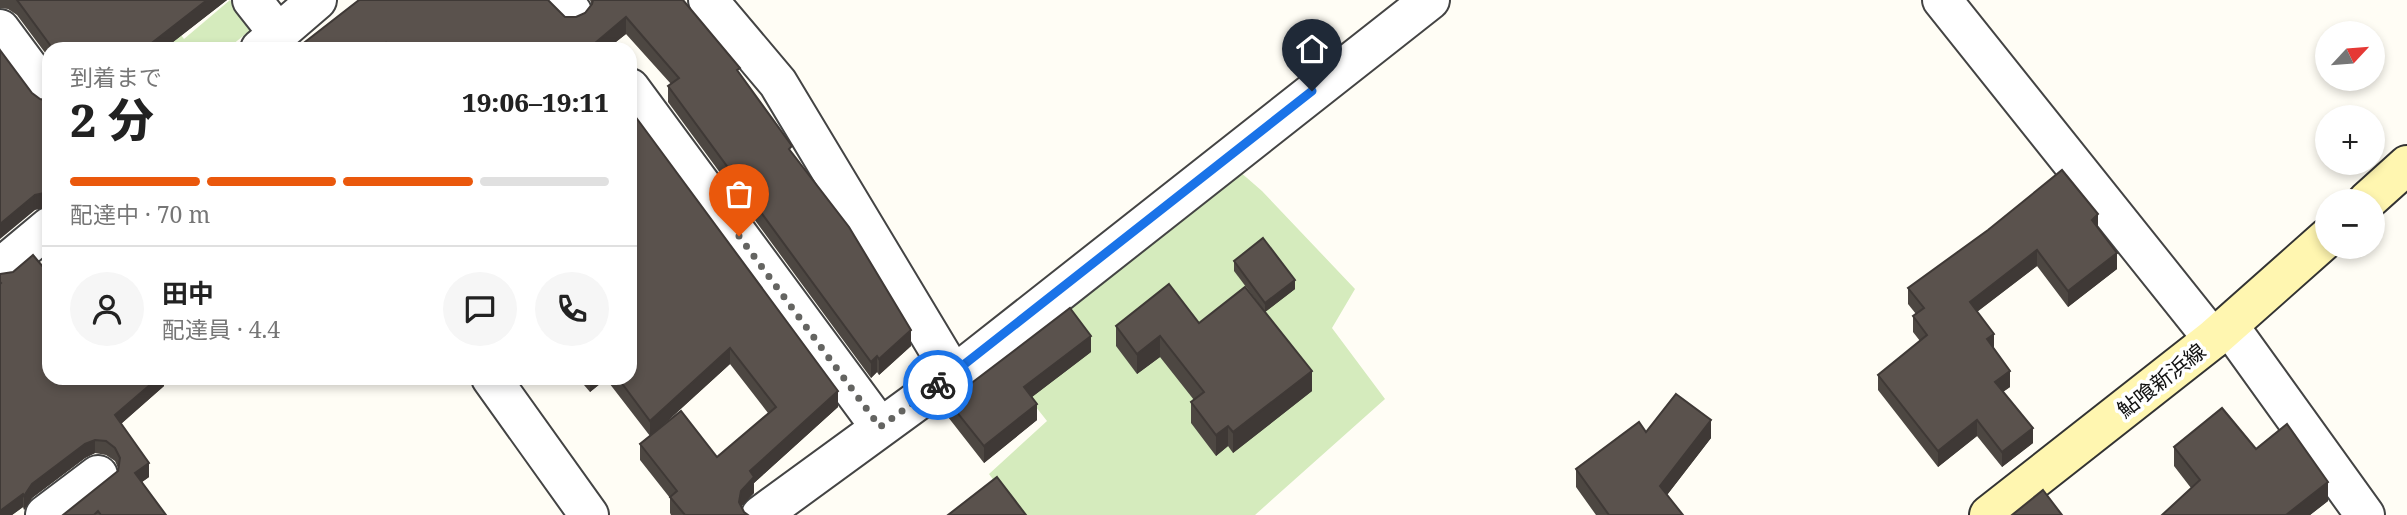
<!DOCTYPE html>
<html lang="ja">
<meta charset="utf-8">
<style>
body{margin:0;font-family:"Noto Serif","Noto Sans JP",serif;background:#f6f6f6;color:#222;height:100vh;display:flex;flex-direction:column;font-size:26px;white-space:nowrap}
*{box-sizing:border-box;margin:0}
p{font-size:23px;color:#767676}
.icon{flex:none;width:38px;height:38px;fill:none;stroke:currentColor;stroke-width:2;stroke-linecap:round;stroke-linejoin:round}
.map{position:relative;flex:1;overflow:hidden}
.side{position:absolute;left:42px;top:42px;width:595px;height:343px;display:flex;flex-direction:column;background:#fff;border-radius:21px;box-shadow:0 4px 10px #0003}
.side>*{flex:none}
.needle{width:46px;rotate:64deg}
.buttons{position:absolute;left:2315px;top:21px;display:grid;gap:14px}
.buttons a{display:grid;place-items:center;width:70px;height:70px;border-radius:50%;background:#fff;box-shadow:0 4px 10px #0003;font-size:35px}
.pin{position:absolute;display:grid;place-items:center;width:60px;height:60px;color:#fff;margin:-72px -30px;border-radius:50% 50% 50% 0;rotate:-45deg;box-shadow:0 0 7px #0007}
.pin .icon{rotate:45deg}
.courier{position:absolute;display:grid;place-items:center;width:70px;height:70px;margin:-35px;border:5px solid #1a73e8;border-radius:50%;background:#fff;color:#222;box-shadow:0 2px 9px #0007}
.overview em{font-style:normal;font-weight:800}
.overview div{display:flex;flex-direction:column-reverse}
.overview{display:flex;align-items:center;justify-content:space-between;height:119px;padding:0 28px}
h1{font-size:46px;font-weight:800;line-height:52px}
.bar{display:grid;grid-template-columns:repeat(4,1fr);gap:10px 7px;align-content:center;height:84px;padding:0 28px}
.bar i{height:9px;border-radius:5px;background:#e0e0e0}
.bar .active{background:#ea580c}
.bar p{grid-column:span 4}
.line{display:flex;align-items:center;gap:18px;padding:0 28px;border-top:2px solid #e0e0e0}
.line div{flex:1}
.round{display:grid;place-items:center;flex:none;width:74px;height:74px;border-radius:37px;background:#f6f6f6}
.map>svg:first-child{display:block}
.green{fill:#d5ebbd}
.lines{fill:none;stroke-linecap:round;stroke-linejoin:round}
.minor-casing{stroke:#444;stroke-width:42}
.secondary-casing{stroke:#333;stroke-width:42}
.minor{stroke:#fff;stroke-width:38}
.secondary{stroke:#fff6b0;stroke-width:38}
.wall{fill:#4d4742;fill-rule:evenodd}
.shaded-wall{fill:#3f3936}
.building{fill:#5a524d;stroke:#3f3936;stroke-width:2}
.done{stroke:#646461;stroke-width:7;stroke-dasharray:0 12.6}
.route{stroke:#1a73e8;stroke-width:9}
.labels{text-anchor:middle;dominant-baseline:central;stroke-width:7;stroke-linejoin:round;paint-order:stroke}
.street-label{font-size:21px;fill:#111;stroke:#fff}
</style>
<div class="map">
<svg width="2407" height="515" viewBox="0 0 2407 515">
<rect width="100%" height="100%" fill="#fffdf5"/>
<!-- green -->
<g class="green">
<polygon points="154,0 184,39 230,0 253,28 227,49 141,49"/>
<polygon points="1239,171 1262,191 1355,289 1332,328 1385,399 1255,515 1019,515 989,474 1047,421 1002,364"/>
</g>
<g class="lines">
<!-- minor casing -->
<g class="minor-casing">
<g id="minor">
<polyline points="252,0 278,33"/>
<polyline points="562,0 572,12"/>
<polyline points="708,0 778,83 953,374"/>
<polyline points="1942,0 2213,339"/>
<polyline points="0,29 49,95"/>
<polyline points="260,49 317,0"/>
<polyline points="630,88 880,427"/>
<polyline points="0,268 49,227"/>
<polyline points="2229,326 2365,515"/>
<polyline points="491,378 589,515"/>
<polyline points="45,515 98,475"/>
<polyline points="761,515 968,364 1430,0"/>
</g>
</g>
<!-- secondary casing -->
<g class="secondary-casing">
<g id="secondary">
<polyline points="2367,201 2407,165"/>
<polyline points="1989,515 2213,339 2328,237"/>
</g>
</g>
<!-- minor -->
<use href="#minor" class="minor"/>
<!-- secondary -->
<use href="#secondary" class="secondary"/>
</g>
<!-- wall -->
<g class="wall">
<polygon points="0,0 227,0 164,49 49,49 49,58 17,15 8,9 0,8"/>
<polygon points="590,0 683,0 740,75 792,153 911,346 879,375 877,372 871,378 668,102 668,86 671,84 626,34 607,49 296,49 565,17 576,17 585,13 592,5"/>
<path d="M630,114L838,407L754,483V493L741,506L744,512L748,515H671L670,513V498L640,460V444L650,436L606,379L590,392L578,378H630ZM730,364L768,413L717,457L664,424Z"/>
<polygon points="2098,228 2117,269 2068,307 2037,266 1977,312 2010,387 2003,392 2033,443 2002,467 1977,436 1938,467 1878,390 1878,375 1920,341 1913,332 1913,316 1916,314 1908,304 1908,288"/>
<polygon points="1234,261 1295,289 1265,312 1234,271"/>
<polygon points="0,274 49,378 164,378 164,386 121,424 149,477 142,482 166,515 63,515 118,471 118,468 115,461 106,455 95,453 85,458 32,498 24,510 23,507 12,515 0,515"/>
<polygon points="1199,323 1312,391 1233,453 1228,446 1216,456 1191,423 1191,402 1194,400 1160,357 1137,374 1116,346 1116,326"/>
<polygon points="1091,352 1032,397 1037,420 984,463 948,417 948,401"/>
<polygon points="1646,432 1711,438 1667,495 1683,515 1596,515 1576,487 1576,469"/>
<polygon points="2174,447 2256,449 2328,501 2310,515 2162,515 2191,488 2174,466"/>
</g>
<!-- shaded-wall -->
<g class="shaded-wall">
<polygon points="207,0 227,0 164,49 144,49"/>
<polygon points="626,17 626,34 607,49 588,49"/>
<polygon points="386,43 386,49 379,49"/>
<polygon points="49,192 49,207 35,210 0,239 0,224 35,195"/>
<polygon points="2098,214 2098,230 2092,220"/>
<polygon points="2037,250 2037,266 1970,317 1970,302"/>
<polygon points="2117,253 2117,269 2068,307 2068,291"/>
<polygon points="1295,280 1295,289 1265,312 1265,303"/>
<polygon points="911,330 911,346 879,375 879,359"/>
<polygon points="1994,334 1994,350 1987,339"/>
<polygon points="1091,336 1091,352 1024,403 1024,387"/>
<polygon points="1160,336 1160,357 1137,374 1137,354"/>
<polygon points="730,348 730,364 650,437 650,421"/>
<polygon points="877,356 877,372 871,378 871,362"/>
<polygon points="1312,371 1312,391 1233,453 1233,432"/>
<polygon points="2010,371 2010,387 1995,397 1995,382"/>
<polygon points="158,378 164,378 164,386 115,429 115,415"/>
<polygon points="590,378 606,378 606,379 590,392"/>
<polygon points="838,391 838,407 754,483 754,493 741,507 739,502 741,491 750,471"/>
<polygon points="1037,404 1037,420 984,463 984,446"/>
<polygon points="1711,420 1711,438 1660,504 1660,486"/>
<polygon points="1977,420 1977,436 1938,467 1938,451"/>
<polygon points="1228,426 1228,446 1216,456 1216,435"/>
<polygon points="2033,428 2033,443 2002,467 2002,452"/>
<polygon points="95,440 95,453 85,458 32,498 24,510 24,496 32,484 85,444"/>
<polygon points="149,463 149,477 135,487 135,473"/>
<polygon points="2328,482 2328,501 2310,515 2286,515"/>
<polygon points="23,494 23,507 12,515 0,515 0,511"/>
</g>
<!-- building -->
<g class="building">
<polygon points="17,0 207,0 144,49 53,49"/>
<polygon points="359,0 548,0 565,17 576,17 585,13 592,4 593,0 683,0 740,68 737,70 792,146 789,149 849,227 911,330 879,359 877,356 871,362 668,86 679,78 626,17 588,49 391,49 386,43 379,49 296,49"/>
<polygon points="0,50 32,93 40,99 49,101 49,192 35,195 0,224"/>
<polygon points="632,112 838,391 750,471 754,477 741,491 739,502 744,512 748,515 685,515 670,497 677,491 640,444 681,411 717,457 776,407 730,348 650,421 618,378 630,378 630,114"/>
<polygon points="2062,170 2098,214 2092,220 2117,253 2068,291 2037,250 1970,302 1994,334 1987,339 2010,371 1995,382 2033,428 2002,452 1977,420 1938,451 1878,375 1927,335 1913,316 1924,308 1908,288 1988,230"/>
<polygon points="1263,238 1295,280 1265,303 1234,261"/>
<polygon points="33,255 49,274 49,378 158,378 115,415 149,463 135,473 166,515 101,515 98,511 94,515 63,515 118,471 120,458 115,448 106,441 95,440 85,444 32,484 24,496 23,494 0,511 0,284 1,283 0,282 0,274 13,272"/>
<polygon points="1169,284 1199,323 1245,287 1312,371 1233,432 1228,426 1216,435 1191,402 1204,392 1160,336 1137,354 1116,326"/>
<polygon points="1070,308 1091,336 1024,387 1037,404 984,446 948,401"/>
<polygon points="1676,394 1711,420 1660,486 1683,515 1609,515 1576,469 1639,422 1646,432"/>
<polygon points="2222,408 2256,449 2287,424 2328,482 2286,515 2162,515 2200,480 2174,447"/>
<polygon points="997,477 1026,515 948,515"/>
<polygon points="2043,490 2062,515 2012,515"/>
</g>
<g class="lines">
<!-- done -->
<polyline class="done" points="739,236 880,427 938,385"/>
<!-- route -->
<polyline class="route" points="938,385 1312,91"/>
</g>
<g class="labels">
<!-- street labels -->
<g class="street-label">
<text transform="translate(2161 380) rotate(-38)">鮎喰新浜線</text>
</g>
</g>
</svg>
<div class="buttons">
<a><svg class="needle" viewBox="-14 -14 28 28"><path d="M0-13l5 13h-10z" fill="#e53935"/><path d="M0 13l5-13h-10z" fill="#767676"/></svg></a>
<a>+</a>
<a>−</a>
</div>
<div class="pin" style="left:739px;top:236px;background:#ea580c"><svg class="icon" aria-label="bag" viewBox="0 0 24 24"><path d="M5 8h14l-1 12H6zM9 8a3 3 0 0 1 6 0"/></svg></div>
<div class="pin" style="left:1312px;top:91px;background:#1f2937"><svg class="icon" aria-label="home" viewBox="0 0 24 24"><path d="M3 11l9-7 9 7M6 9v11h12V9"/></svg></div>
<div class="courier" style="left:938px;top:385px"><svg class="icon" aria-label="bike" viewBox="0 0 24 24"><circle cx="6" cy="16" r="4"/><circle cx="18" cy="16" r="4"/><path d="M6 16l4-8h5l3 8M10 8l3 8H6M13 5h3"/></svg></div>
<section class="side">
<div class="overview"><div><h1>2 分</h1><p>到着まで</p></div><em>19:06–19:11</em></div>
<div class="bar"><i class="active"></i><i class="active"></i><i class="active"></i><i></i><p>配達中 · 70 m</p></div>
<div class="line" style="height:126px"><a class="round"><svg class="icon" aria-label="person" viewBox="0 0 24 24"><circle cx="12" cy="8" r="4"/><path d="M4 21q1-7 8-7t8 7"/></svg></a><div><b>田中</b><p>配達員 · 4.4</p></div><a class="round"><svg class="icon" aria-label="chat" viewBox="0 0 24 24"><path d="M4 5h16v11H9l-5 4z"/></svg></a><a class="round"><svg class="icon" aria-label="phone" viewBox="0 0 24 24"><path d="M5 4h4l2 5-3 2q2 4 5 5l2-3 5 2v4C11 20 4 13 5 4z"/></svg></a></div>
</section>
</div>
